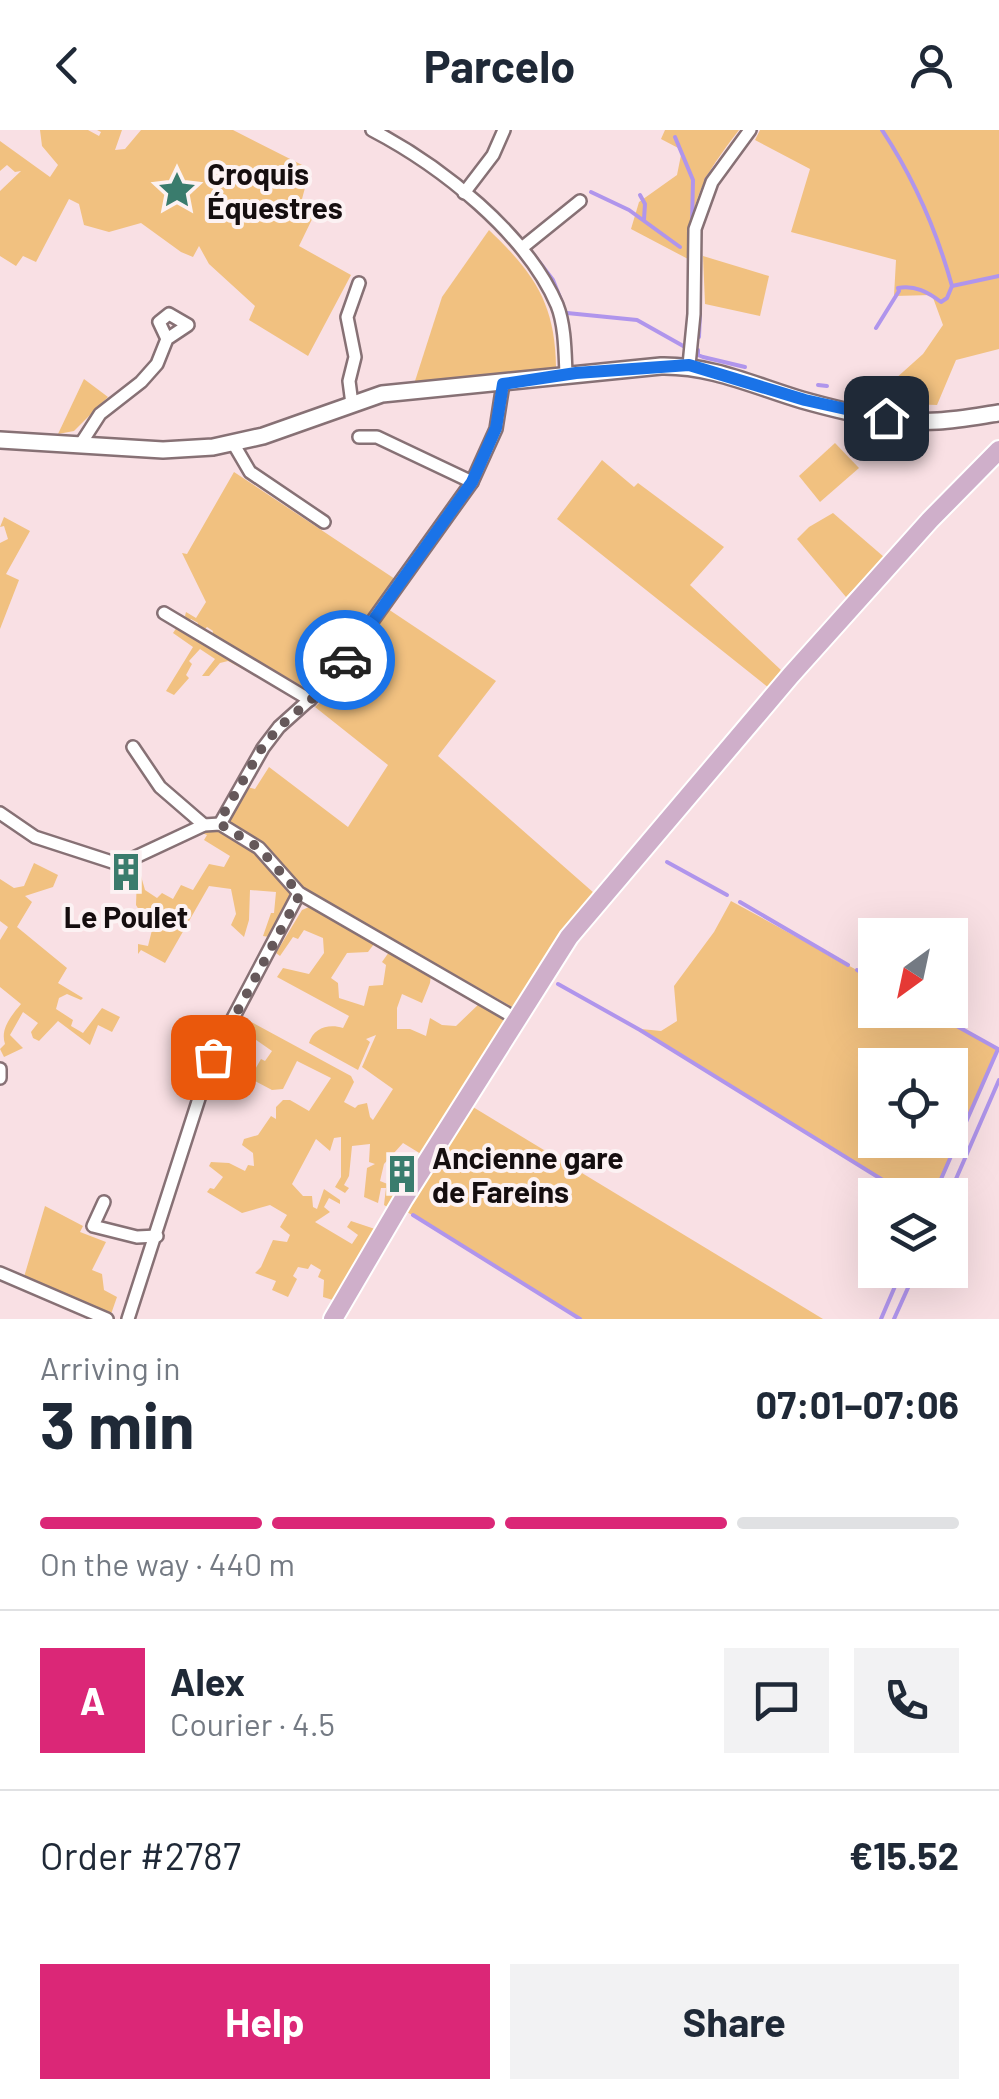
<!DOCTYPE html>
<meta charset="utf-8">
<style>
body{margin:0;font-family:Barlow,sans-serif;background:#f2f2f3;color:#1f2937;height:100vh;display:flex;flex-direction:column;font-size:38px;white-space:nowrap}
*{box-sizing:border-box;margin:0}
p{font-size:32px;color:#747a83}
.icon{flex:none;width:55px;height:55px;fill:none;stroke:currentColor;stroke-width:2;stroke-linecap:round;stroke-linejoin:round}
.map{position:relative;height:1189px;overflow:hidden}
.panel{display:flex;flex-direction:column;background:#fff;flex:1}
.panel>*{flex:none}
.needle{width:65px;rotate:213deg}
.tools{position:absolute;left:858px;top:788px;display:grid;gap:20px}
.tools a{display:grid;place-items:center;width:110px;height:110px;border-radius:0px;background:#fff;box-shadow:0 10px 40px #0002;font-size:50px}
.pin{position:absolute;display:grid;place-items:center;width:85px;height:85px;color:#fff;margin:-42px;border-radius:20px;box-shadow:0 5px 15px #0006}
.courier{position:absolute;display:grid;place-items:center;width:100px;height:100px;margin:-50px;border:8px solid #1a73e8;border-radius:50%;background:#fff;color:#222;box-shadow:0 2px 12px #0007}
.overview em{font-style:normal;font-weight:700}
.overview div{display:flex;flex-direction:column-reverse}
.overview{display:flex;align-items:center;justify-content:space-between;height:170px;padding:0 40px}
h1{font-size:65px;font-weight:700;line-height:75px}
.bar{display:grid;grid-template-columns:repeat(4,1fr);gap:15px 10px;align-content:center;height:120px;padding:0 40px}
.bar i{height:12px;border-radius:8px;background:#e0e1e3}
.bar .selected{background:#db2777}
.bar p{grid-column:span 4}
.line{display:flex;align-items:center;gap:25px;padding:0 40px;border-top:2px solid #e0e1e3}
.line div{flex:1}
.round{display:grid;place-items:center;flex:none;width:105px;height:105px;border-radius:0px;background:#f2f2f3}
.primary-button{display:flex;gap:20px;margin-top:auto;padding:20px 40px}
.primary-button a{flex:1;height:115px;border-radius:0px;background:#db2777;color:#fff;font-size:40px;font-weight:700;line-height:115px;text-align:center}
.primary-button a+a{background:#f2f2f3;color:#1f2937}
header{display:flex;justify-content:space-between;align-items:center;height:130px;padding:0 40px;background:#fff;font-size:45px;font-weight:700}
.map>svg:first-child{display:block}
.green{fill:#f1c180;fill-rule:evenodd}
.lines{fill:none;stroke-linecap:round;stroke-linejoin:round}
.stream{stroke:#b095ec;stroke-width:4}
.street-casing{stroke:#877175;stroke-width:16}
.secondary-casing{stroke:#877175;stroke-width:20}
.primary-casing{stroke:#fff;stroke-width:22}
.street{stroke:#fff;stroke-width:11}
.secondary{stroke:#fff;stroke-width:15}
.primary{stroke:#cfafca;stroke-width:18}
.done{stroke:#65585a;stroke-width:10;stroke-dasharray:0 18}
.route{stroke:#1a73e8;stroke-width:12}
.labels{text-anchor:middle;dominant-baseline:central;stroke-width:8;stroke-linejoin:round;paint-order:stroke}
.poi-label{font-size:30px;font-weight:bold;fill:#150e0f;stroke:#fcf2f3;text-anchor:start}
</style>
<header><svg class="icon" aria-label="back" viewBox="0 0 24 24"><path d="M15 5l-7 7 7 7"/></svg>Parcelo<svg class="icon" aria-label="person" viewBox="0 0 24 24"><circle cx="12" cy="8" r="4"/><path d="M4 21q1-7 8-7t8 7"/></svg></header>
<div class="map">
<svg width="999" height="1189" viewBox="0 0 999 1189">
<rect width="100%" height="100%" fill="#f9e0e4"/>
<!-- green -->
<g class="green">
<polygon points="40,0 88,0 99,6 101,2 97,0 122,0 115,20 125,19 141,0 233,0 310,39 302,69 317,79 299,116 351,145 308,226 249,190 255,176 209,134 199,116 193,127 181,122 141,93 109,102 84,95 79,74 69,69 36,132 23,126 16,136 0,126 0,61 21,41 15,42 7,35 0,41 0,11 50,47 58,35 42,16"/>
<path d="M665,0H739C702,48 691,68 688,129L631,99L639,72L677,45L682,20L661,9Z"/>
<polygon points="760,0 999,0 999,219 956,230 937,275 908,274 894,250 923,224 943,195 932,165 894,166 896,130 791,102 810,39 755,10"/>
<path d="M489,100C534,143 555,173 556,237L504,251H415L442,167Z"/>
<polygon points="703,126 769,146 760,186 705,174"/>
<polygon points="84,249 108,267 74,301 58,304"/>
<polygon points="835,313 859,338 820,372 799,346"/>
<polygon points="602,330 634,357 638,353 724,417 690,455 781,540 769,558 557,389"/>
<polygon points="234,342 395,449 320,555 309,560 212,505 213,501 207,497 204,500 197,497 198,493 191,489 188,491 185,486 186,482 196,488 206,472 182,423 187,424"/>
<polygon points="833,383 884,427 846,467 797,409 809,397"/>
<polygon points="4,387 30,401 6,444 19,450 0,499 0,413 8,409 4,396 0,397"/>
<polygon points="388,479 496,551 438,626 594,763 552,815 514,878 304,759 261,713 229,692 228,688 247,657 255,659 269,637 348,697 388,635 315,577 330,563"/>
<polygon points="177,497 300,570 228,531 220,533 209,546 202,546 215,529 200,519 189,531 192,534 186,545 189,548 174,565 166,561 193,517 173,503"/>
<path d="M223,700C251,715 276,735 290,763L284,782L269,807L263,806L271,783H274L276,762L250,760L249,790L244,807L231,795L236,784L231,759L209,756L165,833L141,820L138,824V814L148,816L156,784L139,780L136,775L137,744L141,746L145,760L157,768L162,763L173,769L181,755L193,760L209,734L224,737L230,726L204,710L207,705L202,703Z"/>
<path d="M34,733L58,745L53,757L25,766L32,772L17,797L67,838L58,853L83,868L81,870L67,864L59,868L56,879L73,890L71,896L83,903L102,878L120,887L112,902L98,895L90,915L58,891L39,911L33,908L31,902L38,893L23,882L10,905L23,918L4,927L0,919L5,914C0,899 11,886 21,874L0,857V810L8,797L0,791V749L14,758L24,756Z"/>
<path d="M731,771L875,850V880H928L998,919L934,1065H907L641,899L661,901L677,891L674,856L714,802ZM875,935H950V1010H875Z"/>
<path d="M309,777L374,814L368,822L347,823L331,848L338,853L339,868L364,876L369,856L383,855L386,835L382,832L389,822L431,844L430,853L422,873L402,864L397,878V899H410L426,906L430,888L442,895L456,896L481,872L507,888V894L420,1033L411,1032L421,1024L403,1013L384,1034L380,1051L400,1059L389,1078L384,1075L386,1058H381L378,1073L364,1067L367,1038L375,1034L369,1032L370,1014L352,1016L349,1046L344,1055L349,1058L345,1063L335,1057L341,1047V1007L334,1008L330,1021L316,1009L292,1054L303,1066H312L313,1077L317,1079L324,1059L340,1070V1074L329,1068L324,1077L330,1082L315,1092L352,1114L358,1105L347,1097L351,1091L378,1100L336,1171L323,1167L324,1150L318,1147L321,1140L311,1134L308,1139L298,1137L293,1146L297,1149L288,1167L272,1160L276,1151L255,1143L261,1137L273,1110L287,1112L290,1105L280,1097L287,1085L270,1075L242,1083L207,1062L210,1058L214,1059L223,1047L209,1036L211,1032L229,1033L245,1041L248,1035L254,1036L253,1023L242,1015L244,1009L258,1005L271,986L276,989V977L283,970H290L309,981L331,948L297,931L283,959L272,960L232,939L228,934L235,932L253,943L261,929L265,931L272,921L239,898L236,894L244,888L351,946L354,952L344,972L355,978L358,975L367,973L370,987L373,990L393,959L362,937L376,905L366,909L370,912L358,940L309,913C313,898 329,893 343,898L349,886L277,847L283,838L309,844L324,823L323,808L304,800L298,809L293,807L280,826L276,823L302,780Z"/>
<polygon points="473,977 823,1189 582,1189 407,1082"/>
<polygon points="45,1076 83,1096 80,1102 106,1112 92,1140 102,1144 104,1160 117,1167 110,1187 24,1147"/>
</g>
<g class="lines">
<!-- stream -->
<g class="stream">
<path d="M882,0C913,47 937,102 952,156"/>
<polyline points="675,7 693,50 692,93"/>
<polyline points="706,50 724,26"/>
<polyline points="591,62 629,80 680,117"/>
<polyline points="640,65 645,74 644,89"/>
<polyline points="534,125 553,150 563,175"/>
<polyline points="567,183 637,190 685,217 686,213"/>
<path d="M876,198L899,161L898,158C915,155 928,162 941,172L947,168L952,156L999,146"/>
<polyline points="699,207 700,182"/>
<polyline points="698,220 698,225 703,227 745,237"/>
<polyline points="818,255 827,256"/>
<polyline points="667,732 727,765"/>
<polyline points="740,772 848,835"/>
<polyline points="857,840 875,850"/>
<polyline points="558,854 640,900 907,1065"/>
<polyline points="928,880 998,919 934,1065"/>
<polyline points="949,1065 999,950"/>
<polyline points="413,1085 580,1189"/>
<polyline points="881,1189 902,1140"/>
<polyline points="894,1189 916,1140"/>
</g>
<!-- street casing -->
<g class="street-casing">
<g id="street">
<path d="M372,0C441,36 526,103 557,175C565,195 565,222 566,244"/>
<polyline points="464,63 493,25 504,0"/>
<polyline points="523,117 580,71"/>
<polyline points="689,235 694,184 695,99 712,52 750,0"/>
<polyline points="352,274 349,251 355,227 347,187 359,153"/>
<polyline points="359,307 377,307 472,352"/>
<polyline points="233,313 250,342 324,392"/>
<polyline points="80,315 100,284 141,252 157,234 167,209 188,195 169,184 159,192 167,209"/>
<polyline points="164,483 310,570"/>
<polyline points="133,617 160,657 204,695"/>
<polyline points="0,683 35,707 112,732 127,731 204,695 220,694 259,718 299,763 517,889"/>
<polyline points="220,694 263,618 279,597 328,553 472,352 496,299 503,254"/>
<polyline points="0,939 0,948"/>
<polyline points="104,1072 93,1096 137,1107 157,1106"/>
<polyline points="0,1143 107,1189"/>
<polyline points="128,1189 212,928 299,763"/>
</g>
</g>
<!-- secondary casing -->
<g class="secondary-casing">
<path id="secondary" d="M0,310L163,320L213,317L263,306L382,264L661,236C711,235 755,256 802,270C845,282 893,294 938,291C958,290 979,286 999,283"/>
</g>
<!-- primary casing -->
<g class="primary-casing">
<polyline id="primary" points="333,1189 404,1068 569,807 791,545 930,390 999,320"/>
</g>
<!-- street -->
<use href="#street" class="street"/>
<!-- secondary -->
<use href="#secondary" class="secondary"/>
<!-- primary -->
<use href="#primary" class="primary"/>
</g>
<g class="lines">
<!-- done -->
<polyline class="done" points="213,927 300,764 259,718 220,694 220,690 262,618 279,597 320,562 345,530"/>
<!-- route -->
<polyline class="route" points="345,530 472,352 496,298 503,254 576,243 689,235 805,270 886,288"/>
</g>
<!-- icons -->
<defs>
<g id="sight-bare" transform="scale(3)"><path d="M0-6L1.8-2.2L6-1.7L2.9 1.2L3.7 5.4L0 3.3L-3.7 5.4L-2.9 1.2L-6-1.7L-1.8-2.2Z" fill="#3a7c6d" stroke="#fcf2f3" stroke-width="2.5" paint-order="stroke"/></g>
<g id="building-bare" transform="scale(3)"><path d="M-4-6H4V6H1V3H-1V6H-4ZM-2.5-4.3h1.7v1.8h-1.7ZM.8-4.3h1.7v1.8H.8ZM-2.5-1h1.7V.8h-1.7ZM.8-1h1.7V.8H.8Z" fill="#3a7c6d" stroke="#fcf2f3" stroke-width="2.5" paint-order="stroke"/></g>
</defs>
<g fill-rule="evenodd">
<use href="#sight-bare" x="177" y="60"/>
<use href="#building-bare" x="126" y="742"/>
<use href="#building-bare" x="402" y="1044"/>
</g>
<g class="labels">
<!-- poi labels -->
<g class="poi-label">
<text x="207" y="43">Croquis<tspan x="207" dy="34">Équestres</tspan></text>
<text x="126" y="786" text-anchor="middle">Le Poulet</text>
<text x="432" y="1027">Ancienne gare<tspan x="432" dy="34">de Fareins</tspan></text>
</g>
</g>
</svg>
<div class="tools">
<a><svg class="needle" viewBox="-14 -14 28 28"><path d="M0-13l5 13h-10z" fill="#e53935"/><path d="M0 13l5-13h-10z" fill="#747a83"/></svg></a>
<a><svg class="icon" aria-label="locate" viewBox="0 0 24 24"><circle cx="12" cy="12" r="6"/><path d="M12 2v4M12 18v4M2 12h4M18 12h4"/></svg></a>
<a><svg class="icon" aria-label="layers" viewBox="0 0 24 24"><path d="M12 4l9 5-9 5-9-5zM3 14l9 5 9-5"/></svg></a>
</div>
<div class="pin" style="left:213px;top:927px;background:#ea580c"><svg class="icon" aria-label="bag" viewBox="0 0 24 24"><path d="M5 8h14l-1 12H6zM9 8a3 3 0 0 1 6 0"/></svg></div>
<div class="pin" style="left:886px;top:288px;background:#1f2937"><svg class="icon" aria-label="home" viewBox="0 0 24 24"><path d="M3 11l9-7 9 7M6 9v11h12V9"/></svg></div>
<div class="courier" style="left:345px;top:530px"><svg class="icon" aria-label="car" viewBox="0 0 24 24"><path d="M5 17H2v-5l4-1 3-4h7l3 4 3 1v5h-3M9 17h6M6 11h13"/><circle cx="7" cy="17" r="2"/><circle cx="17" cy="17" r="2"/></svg></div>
</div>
<section class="panel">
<div class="overview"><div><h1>3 min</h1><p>Arriving in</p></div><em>07:01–07:06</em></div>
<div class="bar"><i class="selected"></i><i class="selected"></i><i class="selected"></i><i></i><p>On the way · 440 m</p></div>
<div class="line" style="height:180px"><b class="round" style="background:#db2777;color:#fff">A</b><div><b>Alex</b><p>Courier · 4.5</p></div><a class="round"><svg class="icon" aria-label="chat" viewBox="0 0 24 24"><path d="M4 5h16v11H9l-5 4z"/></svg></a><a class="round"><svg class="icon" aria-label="phone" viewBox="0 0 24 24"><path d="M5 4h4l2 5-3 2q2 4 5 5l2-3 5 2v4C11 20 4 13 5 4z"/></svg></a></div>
<div class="line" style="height:130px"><div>Order #2787</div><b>€15.52</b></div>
<div class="primary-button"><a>Help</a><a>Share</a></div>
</section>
